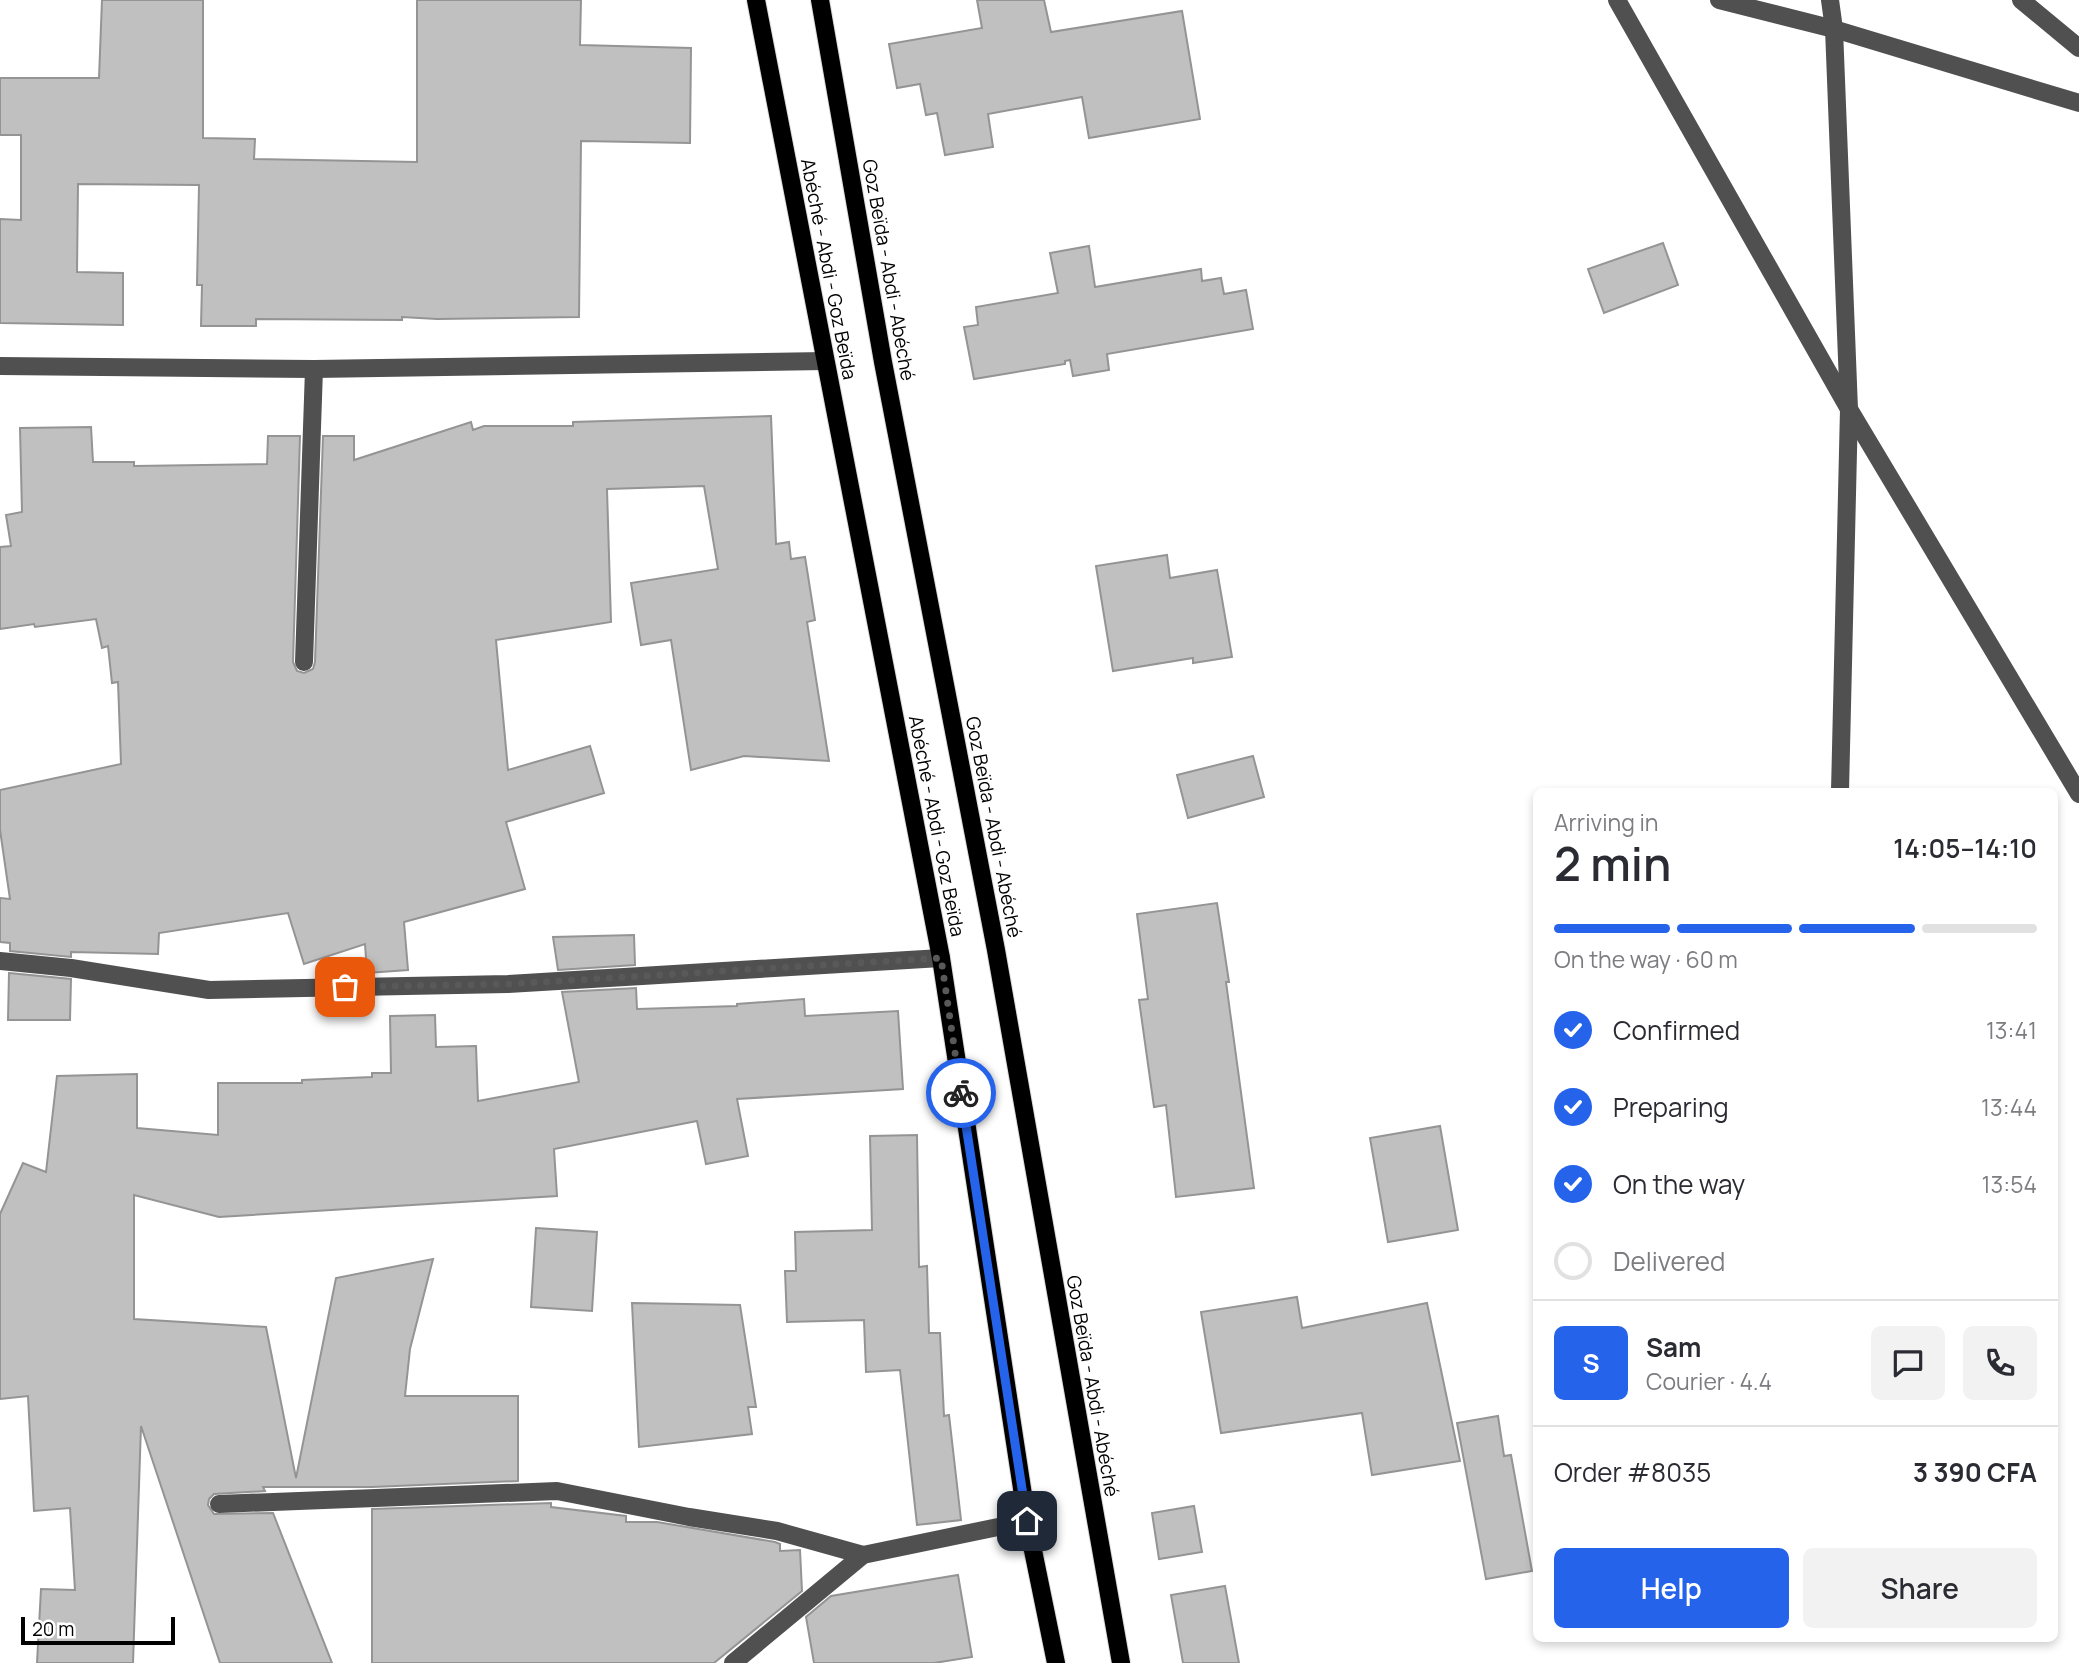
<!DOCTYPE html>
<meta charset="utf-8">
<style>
body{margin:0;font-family:Manrope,sans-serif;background:#f2f2f3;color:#2b2b33;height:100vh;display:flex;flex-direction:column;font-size:26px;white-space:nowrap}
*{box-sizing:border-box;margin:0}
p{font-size:23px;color:#7c7c81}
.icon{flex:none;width:38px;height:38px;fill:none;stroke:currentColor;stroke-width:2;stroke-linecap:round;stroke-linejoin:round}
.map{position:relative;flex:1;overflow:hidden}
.panel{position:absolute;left:1533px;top:788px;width:525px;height:854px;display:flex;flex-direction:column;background:#fff;border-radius:10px;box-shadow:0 4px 10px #0003}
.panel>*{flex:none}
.scale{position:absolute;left:21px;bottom:18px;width:154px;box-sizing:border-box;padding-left:7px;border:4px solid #000;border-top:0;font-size:19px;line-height:24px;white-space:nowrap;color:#000;-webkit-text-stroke:5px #fff;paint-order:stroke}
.pin{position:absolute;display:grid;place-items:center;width:60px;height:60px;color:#fff;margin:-30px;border-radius:14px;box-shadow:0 4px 10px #0006}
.courier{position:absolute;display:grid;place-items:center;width:70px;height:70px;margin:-35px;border:5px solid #2563eb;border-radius:50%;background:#fff;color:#222;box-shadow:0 2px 9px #0007}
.overview em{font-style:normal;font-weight:600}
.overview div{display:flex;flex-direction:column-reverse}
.overview{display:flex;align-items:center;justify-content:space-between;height:119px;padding:0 21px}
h1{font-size:46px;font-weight:600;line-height:52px}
.bar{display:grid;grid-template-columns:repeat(4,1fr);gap:10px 7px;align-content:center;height:84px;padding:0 21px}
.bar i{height:9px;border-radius:5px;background:#e1e1e2}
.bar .current{background:#2563eb}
.bar p{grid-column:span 4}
.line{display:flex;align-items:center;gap:18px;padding:0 21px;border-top:2px solid #e1e1e2}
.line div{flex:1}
.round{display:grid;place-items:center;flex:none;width:74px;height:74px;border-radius:10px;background:#f2f2f3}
ol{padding:0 21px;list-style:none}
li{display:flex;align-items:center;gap:21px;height:77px}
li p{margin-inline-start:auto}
li .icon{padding:7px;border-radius:50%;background:#2563eb;color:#fff;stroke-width:4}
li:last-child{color:#7c7c81}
li i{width:38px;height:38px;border:4px solid #e1e1e2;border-radius:50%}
.cta{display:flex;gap:14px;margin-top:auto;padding:14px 21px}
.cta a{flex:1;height:80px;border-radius:10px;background:#2563eb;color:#fff;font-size:28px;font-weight:600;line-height:80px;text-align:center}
.cta a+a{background:#f2f2f3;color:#2b2b33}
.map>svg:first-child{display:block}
.building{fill:#c0c0c0;stroke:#949494;stroke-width:2}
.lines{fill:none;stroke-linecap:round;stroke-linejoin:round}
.major-casing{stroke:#dbdbdb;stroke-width:20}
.minor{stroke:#505050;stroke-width:18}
.major{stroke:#000;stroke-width:18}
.done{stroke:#595959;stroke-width:7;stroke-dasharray:0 12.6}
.route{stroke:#2563eb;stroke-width:9}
.labels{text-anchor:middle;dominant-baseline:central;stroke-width:5;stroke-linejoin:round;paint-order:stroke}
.street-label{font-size:19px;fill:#000;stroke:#fff}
</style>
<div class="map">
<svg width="2079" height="1663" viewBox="0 0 2079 1663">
<rect width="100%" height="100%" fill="#fff"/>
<!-- building -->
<g class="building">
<polygon points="102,0 203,0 203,138 255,139 254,159 417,162 417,0 581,0 580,45 691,48 690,143 581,141 579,317 437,319 402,317 402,320 256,319 256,326 201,326 202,285 197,285 199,185 78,184 77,272 123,273 123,325 0,323 0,219 21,220 21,135 0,135 0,78 99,78"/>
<polygon points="977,0 1044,0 1051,32 1182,11 1200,119 1089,138 1082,97 988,114 993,147 945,155 937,113 926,115 920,84 897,88 889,44 982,28"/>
<polygon points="1663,243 1678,285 1604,313 1588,269"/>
<polygon points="1089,246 1095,287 1201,269 1202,281 1221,278 1224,294 1246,290 1253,329 1107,354 1109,370 1073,376 1070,360 1065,361 1065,364 974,379 964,327 978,325 976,307 1058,293 1050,253"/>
<polygon points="771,416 776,544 789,542 791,559 805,557 815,620 807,622 829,761 744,756 691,770 671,640 641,645 631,583 718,569 704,486 607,489 611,622 496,640 508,770 590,746 604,793 506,822 525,889 404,922 408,970 367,973 365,944 304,964 288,913 159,933 158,954 71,952 71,957 10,951 10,943 0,942 0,898 10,899 0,830 0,790 121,764 118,682 112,683 108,646 102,648 96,619 35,627 34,624 0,629 0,547 11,546 6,515 22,512 20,428 91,427 93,462 134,462 134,466 267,464 268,436 300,436 293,662 297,671 304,673 313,669 315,662 323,436 354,436 354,460 471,422 473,430 484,426 573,426 573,422"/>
<polygon points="1167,555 1170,578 1217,570 1232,657 1193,663 1193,658 1113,671 1096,566"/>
<polygon points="1253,756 1264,797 1188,818 1177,775"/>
<polygon points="1217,903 1229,982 1226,982 1254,1188 1176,1197 1166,1105 1154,1107 1139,1000 1148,999 1137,914"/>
<polygon points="634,935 635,965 558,970 553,937"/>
<polygon points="9,973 71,979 70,1020 8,1020"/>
<polygon points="636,988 637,1009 737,1006 737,1004 804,999 805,1016 898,1011 903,1089 737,1099 748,1156 706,1164 697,1121 554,1149 557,1196 219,1217 134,1195 134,1319 266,1327 296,1478 336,1278 433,1259 410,1349 405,1396 518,1396 518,1481 372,1487 263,1487 265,1491 214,1494 209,1499 208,1505 214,1514 273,1513 332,1663 220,1663 141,1426 133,1663 37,1663 41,1589 75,1590 70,1508 34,1511 28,1396 0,1399 0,1214 23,1163 46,1172 57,1076 137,1074 137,1128 218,1135 218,1083 302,1083 302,1080 372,1077 372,1073 391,1073 390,1016 435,1015 436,1047 476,1046 478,1101 579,1082 562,992"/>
<polygon points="1440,1126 1458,1230 1388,1242 1370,1138"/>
<polygon points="917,1135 919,1267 927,1266 929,1333 940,1333 944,1416 949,1415 961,1520 917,1525 900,1370 866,1372 864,1320 787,1322 785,1271 796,1271 795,1232 872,1230 870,1136"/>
<polygon points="536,1228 597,1232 592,1311 531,1307"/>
<polygon points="1297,1297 1302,1328 1427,1303 1460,1461 1372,1475 1362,1413 1221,1433 1201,1312"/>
<polygon points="632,1303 740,1305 756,1407 748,1407 752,1434 639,1447"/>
<polygon points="1498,1416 1504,1456 1511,1455 1532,1571 1486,1579 1457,1423"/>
<polygon points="551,1503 551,1507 626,1516 626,1522 657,1522 775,1542 780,1544 780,1551 800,1550 802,1591 714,1663 372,1663 372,1509"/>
<polygon points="1194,1506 1202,1552 1159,1559 1152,1513"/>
<polygon points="958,1575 972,1657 934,1663 814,1663 806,1617 831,1596"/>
<polygon points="1225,1586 1239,1663 1183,1663 1171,1595"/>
</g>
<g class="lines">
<!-- major casing -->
<g class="major-casing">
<g id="major">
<polyline points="756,0 941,958 1027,1521 1056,1663"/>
<polyline points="820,0 883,362 996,950 1121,1663"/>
</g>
</g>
<!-- minor -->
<g class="minor">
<polyline points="1617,0 1849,409 2079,794"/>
<polyline points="1719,0 1834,29 2079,103"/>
<polyline points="1830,0 1834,29 1849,409 1840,791"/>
<polyline points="2021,0 2079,48"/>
<polyline points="0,366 314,369 825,361"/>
<polyline points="304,662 314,369"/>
<polyline points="0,961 71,968 209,990 508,984 941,958"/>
<polyline points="219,1504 557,1491 689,1517 777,1531 863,1555"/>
<polyline points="733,1663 863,1555 1027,1521"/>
</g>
<!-- major -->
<use href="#major" class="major"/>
</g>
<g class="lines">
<!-- done -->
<polyline class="done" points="345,987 508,984 941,958 961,1093"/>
<!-- route -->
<polyline class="route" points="961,1093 1027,1521"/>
</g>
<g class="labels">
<!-- street labels -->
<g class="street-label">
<text transform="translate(829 269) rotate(79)">Abéché - Abdi - Goz Beïda</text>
<text transform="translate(889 270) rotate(80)">Goz Beïda - Abdi - Abéché</text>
<text transform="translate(937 826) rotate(79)">Abéché - Abdi - Goz Beïda</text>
<text transform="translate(994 827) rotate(79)">Goz Beïda - Abdi - Abéché</text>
<text transform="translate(1093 1386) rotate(80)">Goz Beïda - Abdi - Abéché</text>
</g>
</g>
</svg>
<div class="scale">20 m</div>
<div class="pin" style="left:345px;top:987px;background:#ea580c"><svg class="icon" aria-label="bag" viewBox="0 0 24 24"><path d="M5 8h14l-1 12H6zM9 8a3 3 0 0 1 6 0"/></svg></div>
<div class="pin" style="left:1027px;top:1521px;background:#1f2937"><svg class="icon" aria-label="home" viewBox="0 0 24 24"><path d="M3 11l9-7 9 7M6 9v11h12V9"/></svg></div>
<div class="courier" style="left:961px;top:1093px"><svg class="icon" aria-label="bike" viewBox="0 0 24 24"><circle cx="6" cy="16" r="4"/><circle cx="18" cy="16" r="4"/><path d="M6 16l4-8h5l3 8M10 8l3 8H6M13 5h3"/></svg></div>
<section class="panel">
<div class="overview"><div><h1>2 min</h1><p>Arriving in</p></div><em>14:05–14:10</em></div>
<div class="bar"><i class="current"></i><i class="current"></i><i class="current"></i><i></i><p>On the way · 60 m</p></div>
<ol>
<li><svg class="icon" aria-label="check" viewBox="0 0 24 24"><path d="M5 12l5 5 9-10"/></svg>Confirmed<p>13:41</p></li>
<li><svg class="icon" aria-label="check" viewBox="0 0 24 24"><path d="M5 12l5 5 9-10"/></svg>Preparing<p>13:44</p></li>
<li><svg class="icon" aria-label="check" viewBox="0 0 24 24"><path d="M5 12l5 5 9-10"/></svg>On the way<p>13:54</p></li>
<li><i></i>Delivered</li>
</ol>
<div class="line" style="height:126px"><b class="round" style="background:#2563eb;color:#fff">S</b><div><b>Sam</b><p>Courier · 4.4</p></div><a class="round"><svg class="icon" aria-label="chat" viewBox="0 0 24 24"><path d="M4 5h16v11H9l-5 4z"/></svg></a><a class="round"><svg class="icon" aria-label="phone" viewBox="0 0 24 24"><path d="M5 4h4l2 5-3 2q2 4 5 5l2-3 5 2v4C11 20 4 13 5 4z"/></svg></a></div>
<div class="line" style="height:91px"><div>Order #8035</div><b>3 390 CFA</b></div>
<div class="cta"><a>Help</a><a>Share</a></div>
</section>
</div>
